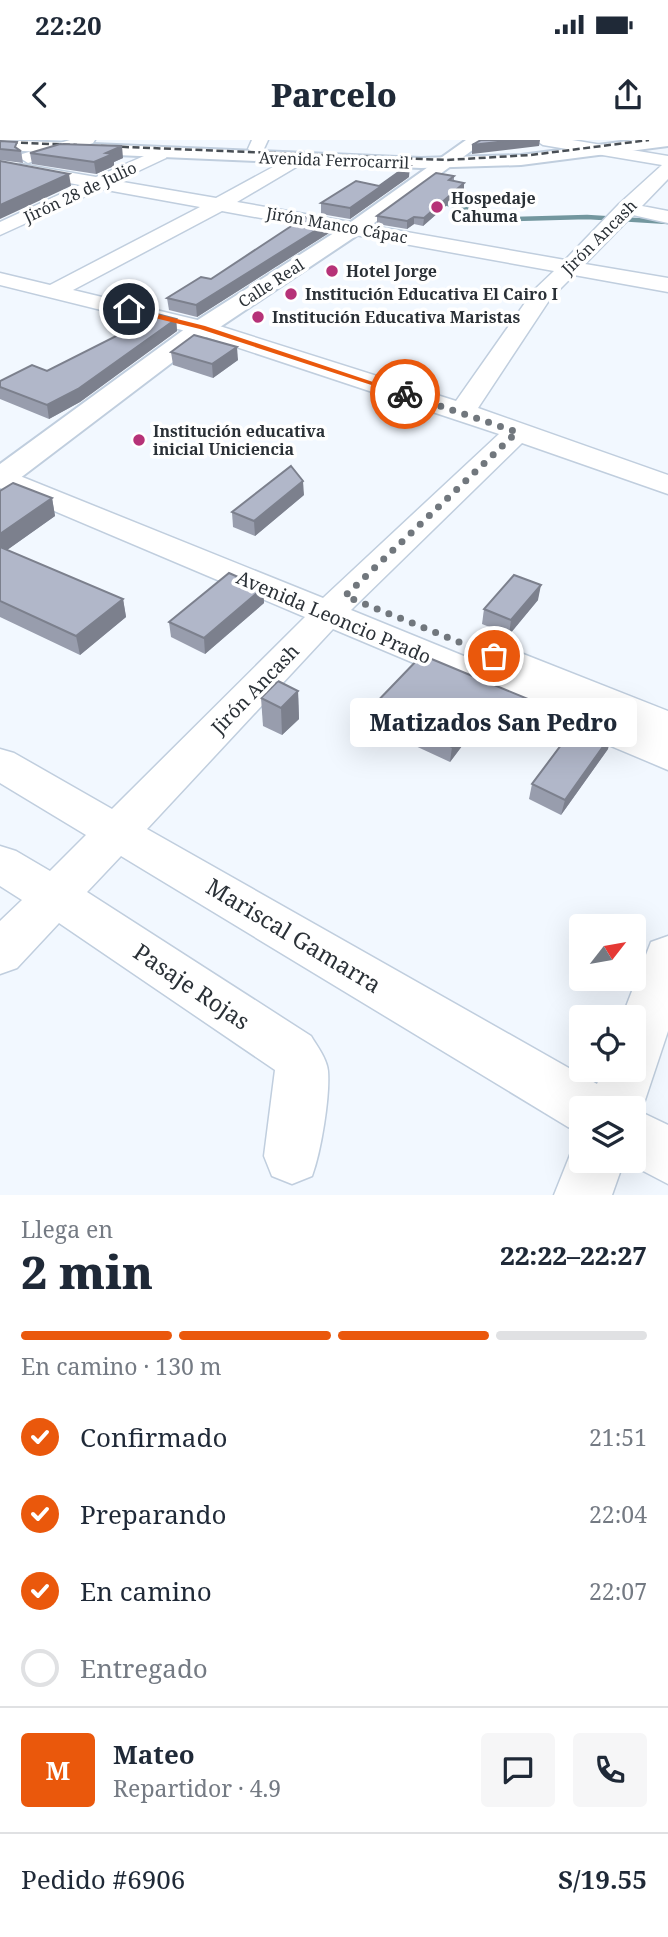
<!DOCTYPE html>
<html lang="es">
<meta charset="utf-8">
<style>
body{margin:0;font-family:"Noto Serif",serif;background:#f6f6f7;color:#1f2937;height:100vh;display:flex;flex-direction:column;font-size:26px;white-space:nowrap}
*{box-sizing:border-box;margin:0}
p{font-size:23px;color:#747a83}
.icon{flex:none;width:38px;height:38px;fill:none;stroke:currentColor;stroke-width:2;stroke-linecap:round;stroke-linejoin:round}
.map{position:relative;height:1055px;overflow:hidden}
.sheet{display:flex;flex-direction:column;background:#fff;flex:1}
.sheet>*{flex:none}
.needle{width:46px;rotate:59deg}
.tools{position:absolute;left:569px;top:774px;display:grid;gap:14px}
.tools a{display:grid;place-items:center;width:77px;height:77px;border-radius:7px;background:#fff;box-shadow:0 7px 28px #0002;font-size:35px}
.pin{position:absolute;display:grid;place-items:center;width:60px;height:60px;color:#fff;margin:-30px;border:4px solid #fff;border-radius:50%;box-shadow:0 2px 7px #0007}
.courier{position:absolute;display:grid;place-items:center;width:70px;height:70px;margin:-35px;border:5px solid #ea580c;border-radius:50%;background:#fff;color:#222;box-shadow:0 2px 9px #0007}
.bubble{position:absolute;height:49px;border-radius:7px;background:#fff;box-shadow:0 7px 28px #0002;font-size:23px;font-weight:800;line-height:49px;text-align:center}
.headline em{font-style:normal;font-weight:800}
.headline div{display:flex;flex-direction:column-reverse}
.headline{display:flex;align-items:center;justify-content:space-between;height:119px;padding:0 21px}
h1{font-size:46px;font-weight:800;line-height:52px}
.bar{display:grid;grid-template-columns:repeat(4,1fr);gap:10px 7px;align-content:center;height:84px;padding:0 21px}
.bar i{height:9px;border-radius:5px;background:#e0e1e3}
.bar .selected{background:#ea580c}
.bar p{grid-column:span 4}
.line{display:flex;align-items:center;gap:18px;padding:0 21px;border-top:2px solid #e0e1e3}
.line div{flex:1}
.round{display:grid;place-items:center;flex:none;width:74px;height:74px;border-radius:7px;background:#f6f6f7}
ol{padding:0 21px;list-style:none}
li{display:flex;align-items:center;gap:21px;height:77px}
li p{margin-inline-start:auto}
li .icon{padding:7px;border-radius:50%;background:#ea580c;color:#fff;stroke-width:4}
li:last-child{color:#747a83}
li i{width:38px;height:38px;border:4px solid #e0e1e3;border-radius:50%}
.status{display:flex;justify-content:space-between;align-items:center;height:49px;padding:0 35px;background:#fff;direction:ltr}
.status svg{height:19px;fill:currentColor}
header{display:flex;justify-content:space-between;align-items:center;height:91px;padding:0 21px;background:#fff;font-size:32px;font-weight:800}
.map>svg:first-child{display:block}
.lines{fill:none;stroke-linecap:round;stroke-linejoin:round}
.stream{stroke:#73979f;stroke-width:4.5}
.minor-casing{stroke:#c0cede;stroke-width:3}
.major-casing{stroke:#c0cede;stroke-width:4}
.highway-casing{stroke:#c0cede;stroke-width:4}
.minor{fill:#fff;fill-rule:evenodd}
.major{fill:#fff;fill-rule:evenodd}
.highway{fill:#fff;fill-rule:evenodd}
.rail{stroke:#494f55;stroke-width:2.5;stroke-dasharray:7 3.5;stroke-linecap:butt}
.wall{fill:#989dad}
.shaded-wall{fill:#7c808d}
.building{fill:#b1b7c9;stroke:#7c808d;stroke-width:2}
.route{fill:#ea580c}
.done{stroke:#71777d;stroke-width:7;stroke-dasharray:0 12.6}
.poi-dot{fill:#b63278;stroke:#fff;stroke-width:2.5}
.labels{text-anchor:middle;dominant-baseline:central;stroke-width:7;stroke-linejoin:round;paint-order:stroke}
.far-street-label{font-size:16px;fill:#2b3137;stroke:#fff}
.far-poi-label{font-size:16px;font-weight:bold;fill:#2b3137;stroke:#fff;text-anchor:start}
.street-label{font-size:19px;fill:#2b3137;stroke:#fff}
.near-street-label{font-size:23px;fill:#2b3137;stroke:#fff}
</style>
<div class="status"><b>22:20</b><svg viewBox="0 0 49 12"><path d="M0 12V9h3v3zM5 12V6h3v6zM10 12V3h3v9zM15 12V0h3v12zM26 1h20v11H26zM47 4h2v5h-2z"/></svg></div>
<header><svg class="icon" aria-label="back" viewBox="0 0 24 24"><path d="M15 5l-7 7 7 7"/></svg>Parcelo<svg class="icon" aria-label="share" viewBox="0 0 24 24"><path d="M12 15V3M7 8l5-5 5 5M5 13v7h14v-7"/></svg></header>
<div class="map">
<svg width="668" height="1055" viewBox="0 0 668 1055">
<rect width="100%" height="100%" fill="#f2f8ff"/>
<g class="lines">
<!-- stream -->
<polyline class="stream" points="439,62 515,79 587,77 668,82"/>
<!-- minor casing -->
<g class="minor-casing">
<g id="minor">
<polygon points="70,0 95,0 93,3 28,23 20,18 22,14"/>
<polygon points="252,0 268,0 262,13 256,14 248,9"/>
<path d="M535,0H572L668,16V39L642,66L668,71V83L633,75L585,124L668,138V152L574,135L550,159L478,268L668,335V354L522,303L351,470L476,521L472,514L477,506L490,502L503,506L668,571V630L333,489L147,689L597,944L603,929H634V877H622L651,802L668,796V891L641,972L668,985V1044L624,1021L612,1055H554L576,1000L581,998V1020H634V968H581V992L568,987L121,716L87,752L311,896C317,906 327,919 328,931C330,957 321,1012 312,1036L292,1044L272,1036L264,1016L275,930L59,783L17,828L0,834V781L22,760L0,746V706L16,711L50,731L86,695L0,643V609L14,613L112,669L305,477L0,348V328L323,458L499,294L194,193L0,145V133L50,145L200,67L101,49L0,95V82L80,45L15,33L12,29L21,24L96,37L160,9L166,10L168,14L166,18L117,41L216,58L297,14L306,19L303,23L237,62L565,120L619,64L662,25L543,5ZM222,71L554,131L534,150L456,261L210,183L73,150Z"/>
</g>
</g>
<!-- major casing -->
<g class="major-casing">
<polygon id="major" points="0,0 421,18 521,15 636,0 668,0 668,6 521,25 421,28 0,10"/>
</g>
<!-- highway casing -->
<g class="highway-casing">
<polygon id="highway" points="466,0 486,0 362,92 211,193 11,345 0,347 0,324 193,183 348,84"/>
</g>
<!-- minor -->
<use href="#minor" class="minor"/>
<!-- major -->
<use href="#major" class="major"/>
<!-- highway -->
<use href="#highway" class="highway"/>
<!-- rail -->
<g class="rail">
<polyline points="0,2 77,5"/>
<polyline points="101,6 447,20 531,15 649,0"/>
</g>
</g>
<!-- wall -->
<g class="wall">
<polygon points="0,1 21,11 23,23 0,20"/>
<polygon points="30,13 123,18 114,22 114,26 96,34 32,24"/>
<polygon points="454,36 454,41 464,50 423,86 414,84 407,89 377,84 377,76"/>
<polygon points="409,37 350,79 321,74 321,63"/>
<polygon points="329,93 197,177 169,170 167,158 211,139"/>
<polygon points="176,179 177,191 80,262 49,279 0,259 0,241 47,231 124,195"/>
<polygon points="171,212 238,220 213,238 173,225"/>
<polygon points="0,351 52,358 55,376 7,410 123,459 126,477 80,515 0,477"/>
<polygon points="304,355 255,396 233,387 232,372"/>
<polygon points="263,448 264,463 205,514 171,497 169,482"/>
<polygon points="538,460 509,495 482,484 484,469"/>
<polygon points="298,551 299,579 282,595 263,586 261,558"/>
<polygon points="540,564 537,580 517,605 477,586 450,622 370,585 370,569"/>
<polygon points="608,609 561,675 529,659 532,644"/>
</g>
<!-- shaded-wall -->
<g class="shaded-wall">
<polygon points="515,0 540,0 539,6 472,14 472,5"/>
<polygon points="122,6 123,18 114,22 114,26 96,34 94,22 106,13"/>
<polygon points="410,26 409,37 350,79 350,68"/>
<polygon points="69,34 71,46 0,79 0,65"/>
<polygon points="464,43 464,50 423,86 424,78"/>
<polygon points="414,77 414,84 407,89 407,81"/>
<polygon points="329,82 329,93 197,177 196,165"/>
<polygon points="176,179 177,191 80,262 49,279 47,265"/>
<polygon points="237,207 238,220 213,238 212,224"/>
<polygon points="303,341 304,355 255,396 254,381"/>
<polygon points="52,358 55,376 0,415 0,394"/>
<polygon points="541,445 538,460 509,495 511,480"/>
<polygon points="263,448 264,463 205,514 204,498"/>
<polygon points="123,459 126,477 80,515 76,496"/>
<polygon points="298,551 299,579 282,595 281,568"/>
<polygon points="540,564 537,580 517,605 520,589"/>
<polygon points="479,570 477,586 450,622 452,607"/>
<polygon points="612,594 608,609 561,675 565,660"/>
</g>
<!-- building -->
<g class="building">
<polygon points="481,0 515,0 472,5"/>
<polygon points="0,1 17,2 15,7 21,11 0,9"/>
<polygon points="60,4 122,6 106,13 113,14 94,22 30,13"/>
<polygon points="0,21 69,34 0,65"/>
<polygon points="407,26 410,26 350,68 321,63 356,41 379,46"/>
<polygon points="436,33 454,36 449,40 464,43 424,78 414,77 407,81 377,76"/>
<polygon points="305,77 329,82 196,165 167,158 201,137 211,139"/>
<polygon points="157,174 176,179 78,249 47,265 0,247 0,241 32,225 47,231 120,194 124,195"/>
<polygon points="194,195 237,207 212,224 171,212"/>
<polygon points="291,326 303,341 254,381 232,372"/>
<polygon points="13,343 52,358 0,394 0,351"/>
<polygon points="0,407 123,459 76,496 0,461"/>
<polygon points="229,433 263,448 204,498 169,482"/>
<polygon points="514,435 541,445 511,480 484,469"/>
<polygon points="422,515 540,564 520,589 479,570 452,607 370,569"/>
<polygon points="278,541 298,551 281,568 261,558"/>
<polygon points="579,581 612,594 565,660 532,644"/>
</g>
<!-- route -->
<polygon class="route" points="129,167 205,186 409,254 402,255 200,189 126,171"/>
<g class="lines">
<!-- done -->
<polyline class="done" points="405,254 517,292 345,456 494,516"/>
</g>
<!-- markers -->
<g class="poi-dot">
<circle cx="437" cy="67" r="7"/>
<circle cx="332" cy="131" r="7"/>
<circle cx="291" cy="154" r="7"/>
<circle cx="258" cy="177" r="7"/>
<circle cx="139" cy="300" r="7"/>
</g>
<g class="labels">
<!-- far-street labels -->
<g class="far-street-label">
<text transform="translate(334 20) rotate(2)">Avenida Ferrocarril</text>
<text transform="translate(80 52) rotate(-25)">Jirón 28 de Julio</text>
<text transform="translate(337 85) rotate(10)">Jirón Manco Cápac</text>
<text transform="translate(599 97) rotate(-45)">Jirón Ancash</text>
<text transform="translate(271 143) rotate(-33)">Calle Real</text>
</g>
<!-- far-poi labels -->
<g class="far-poi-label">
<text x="451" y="58">Hospedaje<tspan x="451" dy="18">Cahuma</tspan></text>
<text x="346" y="131">Hotel Jorge</text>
<text x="305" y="154">Institución Educativa El Cairo I</text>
<text x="272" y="177">Institución Educativa Maristas</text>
<text x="153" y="291">Institución educativa<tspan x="153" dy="18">inicial Uniciencia</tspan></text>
</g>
<!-- street labels -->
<g class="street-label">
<text transform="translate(334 477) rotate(23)">Avenida Leoncio Prado</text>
<text transform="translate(255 549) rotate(-46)">Jirón Ancash</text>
</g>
<!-- near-street labels -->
<g class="near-street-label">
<text transform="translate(294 795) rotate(31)">Mariscal Gamarra</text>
<text transform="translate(192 846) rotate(34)">Pasaje Rojas</text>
</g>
</g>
</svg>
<div class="tools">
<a><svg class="needle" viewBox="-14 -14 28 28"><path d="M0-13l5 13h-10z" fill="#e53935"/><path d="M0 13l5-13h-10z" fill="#747a83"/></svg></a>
<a><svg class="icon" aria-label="locate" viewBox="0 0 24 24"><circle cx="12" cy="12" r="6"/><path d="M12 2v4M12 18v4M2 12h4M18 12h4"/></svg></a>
<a><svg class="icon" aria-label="layers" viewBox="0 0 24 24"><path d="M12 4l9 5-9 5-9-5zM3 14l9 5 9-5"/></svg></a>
</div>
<div class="pin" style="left:494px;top:516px;background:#ea580c"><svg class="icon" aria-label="bag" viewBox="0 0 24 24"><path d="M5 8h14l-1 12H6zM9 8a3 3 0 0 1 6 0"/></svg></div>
<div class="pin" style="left:129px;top:169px;background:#1f2937"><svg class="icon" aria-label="home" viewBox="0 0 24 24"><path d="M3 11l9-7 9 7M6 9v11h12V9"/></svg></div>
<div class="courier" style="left:405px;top:254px"><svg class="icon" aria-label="bike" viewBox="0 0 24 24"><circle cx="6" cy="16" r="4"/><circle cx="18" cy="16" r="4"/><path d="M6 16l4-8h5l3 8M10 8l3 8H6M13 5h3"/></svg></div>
<div class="bubble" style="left:350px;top:558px;width:287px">Matizados San Pedro</div>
</div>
<section class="sheet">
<div class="headline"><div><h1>2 min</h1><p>Llega en</p></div><em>22:22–22:27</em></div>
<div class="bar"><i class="selected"></i><i class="selected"></i><i class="selected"></i><i></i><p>En camino · 130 m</p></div>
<ol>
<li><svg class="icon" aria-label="check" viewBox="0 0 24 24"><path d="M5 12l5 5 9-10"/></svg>Confirmado<p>21:51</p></li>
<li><svg class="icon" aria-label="check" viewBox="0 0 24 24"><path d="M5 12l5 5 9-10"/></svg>Preparando<p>22:04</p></li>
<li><svg class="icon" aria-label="check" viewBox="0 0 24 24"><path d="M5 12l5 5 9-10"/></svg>En camino<p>22:07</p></li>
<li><i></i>Entregado</li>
</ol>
<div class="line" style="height:126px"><b class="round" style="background:#ea580c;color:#fff">M</b><div><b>Mateo</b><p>Repartidor · 4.9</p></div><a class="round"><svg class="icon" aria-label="chat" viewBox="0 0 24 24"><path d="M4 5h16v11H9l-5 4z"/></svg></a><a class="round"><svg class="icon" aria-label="phone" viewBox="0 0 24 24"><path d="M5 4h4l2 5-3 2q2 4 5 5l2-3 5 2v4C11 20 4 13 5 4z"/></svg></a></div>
<div class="line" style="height:91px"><div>Pedido #6906</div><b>S/19.55</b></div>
</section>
